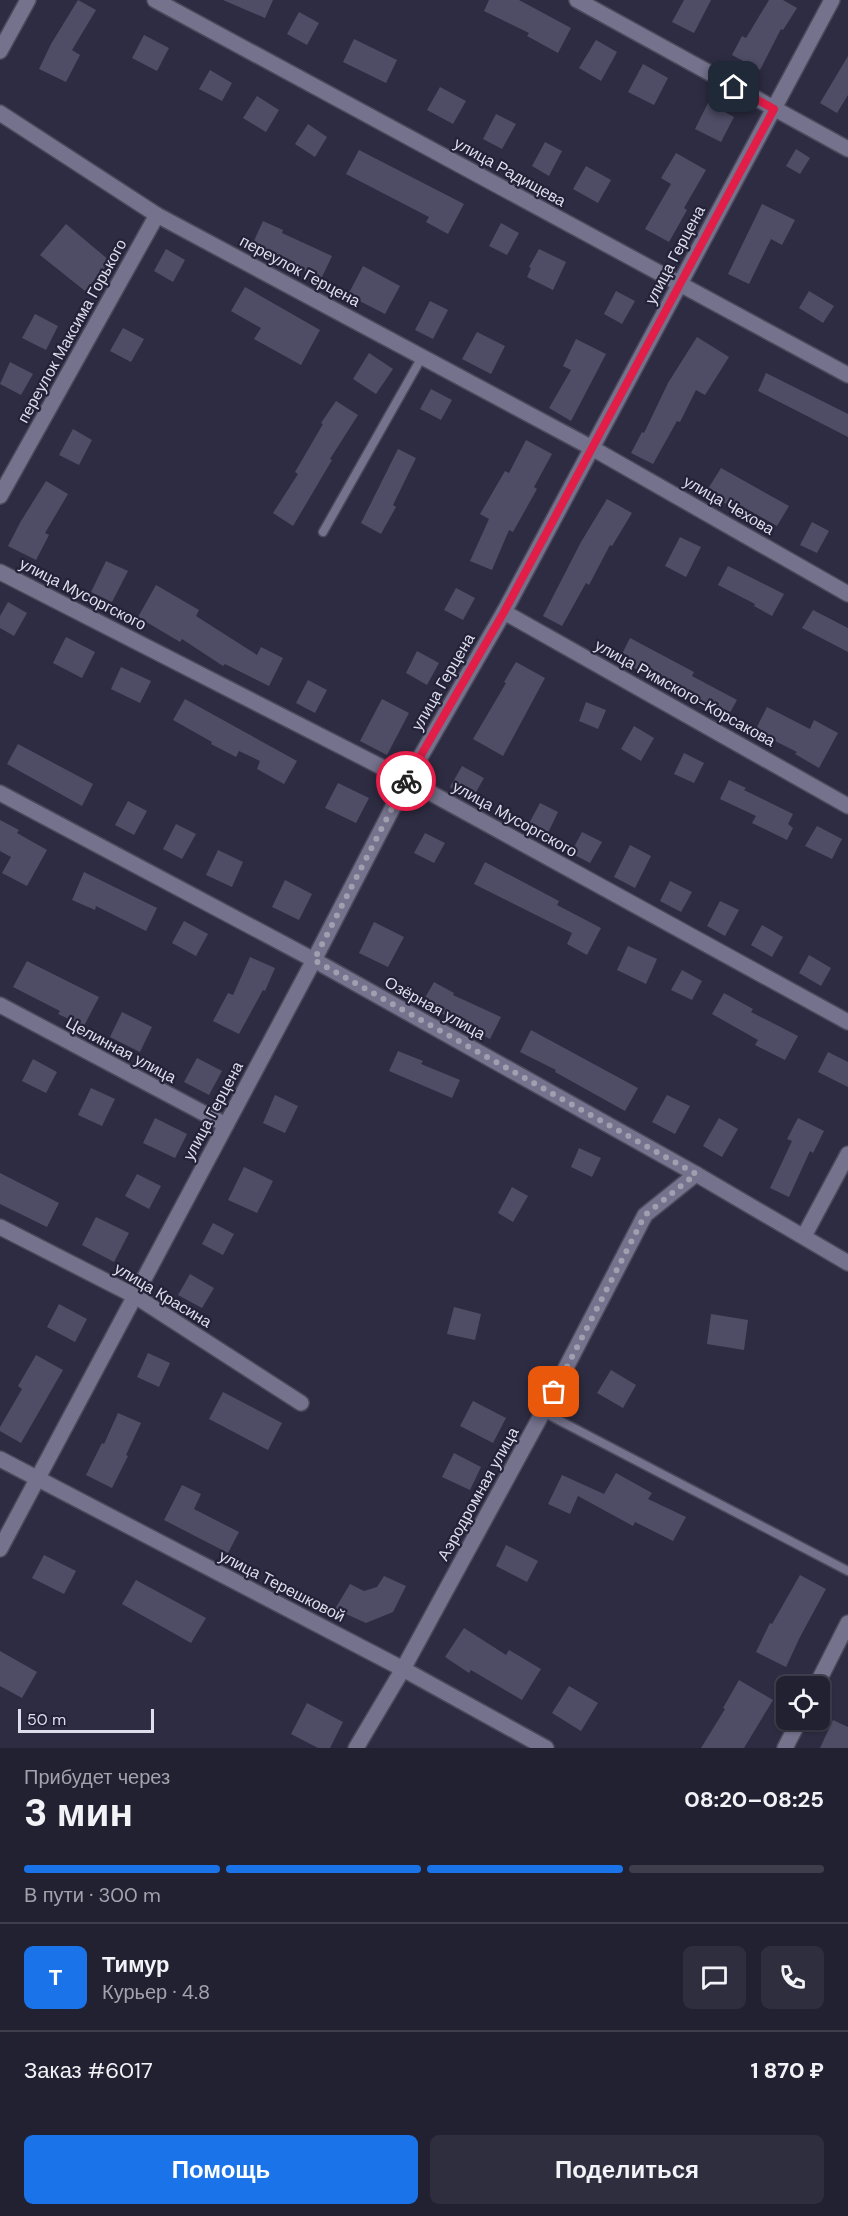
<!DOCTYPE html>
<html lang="ru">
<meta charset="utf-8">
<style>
body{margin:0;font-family:"DM Sans",sans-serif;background:#2e2e3e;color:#f1f3f6;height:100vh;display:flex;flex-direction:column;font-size:22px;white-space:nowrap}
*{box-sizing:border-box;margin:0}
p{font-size:20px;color:#a2a3ac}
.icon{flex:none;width:33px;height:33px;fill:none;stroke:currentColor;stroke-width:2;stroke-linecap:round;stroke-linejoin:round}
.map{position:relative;height:1748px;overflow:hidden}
.sheet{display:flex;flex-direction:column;background:#222132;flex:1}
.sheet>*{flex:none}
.tools{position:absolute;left:776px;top:1676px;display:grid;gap:12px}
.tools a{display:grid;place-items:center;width:54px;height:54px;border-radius:9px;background:#222132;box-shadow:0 2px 4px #0004,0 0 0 2px #3f3e4d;font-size:30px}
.scale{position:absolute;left:18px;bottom:15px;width:136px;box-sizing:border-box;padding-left:6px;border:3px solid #deddec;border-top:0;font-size:16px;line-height:21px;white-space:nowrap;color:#deddec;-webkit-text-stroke:4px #242238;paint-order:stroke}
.pin{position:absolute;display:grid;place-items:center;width:51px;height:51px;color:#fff;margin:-26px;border-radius:12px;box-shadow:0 3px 9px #0006}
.courier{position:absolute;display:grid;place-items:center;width:60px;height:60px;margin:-30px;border:4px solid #e11d48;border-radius:50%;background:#fff;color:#222;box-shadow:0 2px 8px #0007}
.summary em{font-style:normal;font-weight:700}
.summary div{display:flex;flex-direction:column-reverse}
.summary{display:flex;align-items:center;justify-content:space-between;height:102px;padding:0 24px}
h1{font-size:39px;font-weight:700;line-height:45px}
.bar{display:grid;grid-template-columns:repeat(4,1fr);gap:9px 6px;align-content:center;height:72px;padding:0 24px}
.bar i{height:8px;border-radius:4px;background:#3f3e4d}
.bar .on{background:#1a73e8}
.bar p{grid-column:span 4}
.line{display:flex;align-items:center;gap:15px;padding:0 24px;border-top:2px solid #3f3e4d}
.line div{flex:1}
.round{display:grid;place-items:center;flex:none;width:63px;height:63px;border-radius:9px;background:#2e2e3e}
.action{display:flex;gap:12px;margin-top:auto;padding:12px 24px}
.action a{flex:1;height:69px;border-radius:9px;background:#1a73e8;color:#fff;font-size:24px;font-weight:700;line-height:69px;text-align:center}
.action a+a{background:#2e2e3e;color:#f1f3f6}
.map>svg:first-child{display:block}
.building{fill:#4f4d66}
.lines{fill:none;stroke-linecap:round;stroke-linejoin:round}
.service-casing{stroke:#4b485b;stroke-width:11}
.minor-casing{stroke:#4b485b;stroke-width:18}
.service{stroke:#74728c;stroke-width:8}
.minor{stroke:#74728c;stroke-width:15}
.done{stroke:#a09fb0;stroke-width:6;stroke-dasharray:0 10.8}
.route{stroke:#e11d48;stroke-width:8}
.labels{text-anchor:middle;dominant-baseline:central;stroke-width:4.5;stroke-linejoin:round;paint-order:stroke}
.street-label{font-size:16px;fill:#deddec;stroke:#242238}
</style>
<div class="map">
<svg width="848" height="1748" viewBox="0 0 848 1748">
<rect width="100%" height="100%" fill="#2e2c42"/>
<!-- building -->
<g class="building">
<polygon points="78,0 96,10 72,50 80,55 66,82 39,69 51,44"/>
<polygon points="223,0 273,0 265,18"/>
<polygon points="489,0 519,0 571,28 558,53 527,36 529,33 484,11"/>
<polygon points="684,0 711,0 694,33 672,22"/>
<polygon points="769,0 783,0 797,8 783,30 781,29 760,70 732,55 742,36 746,38"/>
<polygon points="299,12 319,23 307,45 287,34"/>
<polygon points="144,35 169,48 157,71 132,58"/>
<polygon points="354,39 397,60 386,83 343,62"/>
<polygon points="596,40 617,52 601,81 579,68"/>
<polygon points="848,56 848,95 837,113 820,103"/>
<polygon points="643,64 668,78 654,105 628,92"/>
<polygon points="210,70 232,83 222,101 199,89"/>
<polygon points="440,87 466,101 453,124 427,110"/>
<polygon points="257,96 279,110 266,132 243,118"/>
<polygon points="708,103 734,117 721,142 695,129"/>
<polygon points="496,114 516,124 502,149 483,139"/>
<polygon points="308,124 327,137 315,157 295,144"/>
<polygon points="545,142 562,151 549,176 532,166"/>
<polygon points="796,149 810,158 800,174 786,166"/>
<polygon points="359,150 464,204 448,234 426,222 429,217 346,174"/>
<polygon points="676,153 706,170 684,208 687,210 669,242 645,229 671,184 661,178"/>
<polygon points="586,166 611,180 598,203 573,189"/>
<polygon points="762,204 795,220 782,245 771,239 749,284 728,274"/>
<polygon points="263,221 283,230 282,233 332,256 321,279 293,266 295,262 253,243"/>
<polygon points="501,223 519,233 507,255 489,246"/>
<polygon points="66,224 110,261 85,291 40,255"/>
<polygon points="166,249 185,260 173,282 154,271"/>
<polygon points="539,249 566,262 553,290 527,277 531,268 529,267"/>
<polygon points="363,266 400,286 385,314 348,295"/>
<polygon points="245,287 320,330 301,365 254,339 261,328 231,311"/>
<polygon points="616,291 635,301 622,324 604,314"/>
<polygon points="809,291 834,306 823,323 799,308"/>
<polygon points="430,301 448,310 433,339 415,330"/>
<polygon points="35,314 58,326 46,350 22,338"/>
<polygon points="123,328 144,339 131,362 110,351"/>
<polygon points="477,332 505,346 491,374 462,359"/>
<polygon points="697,337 729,357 705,395 696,390 680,422 677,421 653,464 631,453 642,432 644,433 668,383"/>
<polygon points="576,339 606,354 571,421 549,408 571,370 563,366"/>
<polygon points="369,353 393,369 376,394 353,379"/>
<polygon points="10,362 33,374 21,395 0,384"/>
<polygon points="766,373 848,414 848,437 758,391"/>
<polygon points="431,389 452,400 441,420 420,409"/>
<polygon points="336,401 358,415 330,459 332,460 293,526 273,513 298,474 295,472 323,424 321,423"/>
<polygon points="73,429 92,440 79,465 59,455"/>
<polygon points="526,440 552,454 534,487 537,489 513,532 509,530 492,570 470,561 489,519 480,514 505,471 509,473"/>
<polygon points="398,449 416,458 393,505 396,507 381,534 361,523"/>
<polygon points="721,468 789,506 777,526 731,500 728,505 706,492"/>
<polygon points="46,481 68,494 45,533 49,535 36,560 8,546 21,521"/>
<polygon points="607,499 632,513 612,546 610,545 589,585 586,583 562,626 543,616 581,542"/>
<polygon points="812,522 829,531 817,553 800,545"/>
<polygon points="680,537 701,547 686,577 665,566"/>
<polygon points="106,561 128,571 112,602 91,592"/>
<polygon points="728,566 784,594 772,616 754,606 755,604 718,585"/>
<polygon points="156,585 199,610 196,616 257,655 261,647 283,658 269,686 225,664 223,666 182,639 180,642 138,617"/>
<polygon points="456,588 475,598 463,620 444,610"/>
<polygon points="8,602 27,613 14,636 0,628 0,616"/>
<polygon points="813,610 848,628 848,652 802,628"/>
<polygon points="66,637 95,652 82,678 53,663"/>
<polygon points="630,638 694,672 692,676 737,700 727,718 619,660"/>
<polygon points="417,651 439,663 427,685 406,673"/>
<polygon points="516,662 545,678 503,756 473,739 506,683 504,682"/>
<polygon points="121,667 151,681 140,703 111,689"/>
<polygon points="308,680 327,690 315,713 296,703"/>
<polygon points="185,699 297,761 284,784 257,769 260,761 239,751 236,757 211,744 212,742 173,720"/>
<polygon points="382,699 409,713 387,755 360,741"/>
<polygon points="586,702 606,710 598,729 579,721"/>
<polygon points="767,707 810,729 814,720 838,733 819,768 795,754 797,752 755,731"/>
<polygon points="634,726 654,738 641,761 621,749"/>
<polygon points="18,744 93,784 82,806 7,764"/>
<polygon points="684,753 704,763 694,783 674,774"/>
<polygon points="462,766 484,778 472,799 450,787"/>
<polygon points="729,780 746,788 744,790 793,814 788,824 793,828 787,840 752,823 756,816 720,799"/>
<polygon points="338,783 369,798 356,823 325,808"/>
<polygon points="128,801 147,811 134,835 115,825"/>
<polygon points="540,803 558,812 546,837 527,827"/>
<polygon points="0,820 19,830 17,833 47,850 27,886 2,873 11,857 0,851"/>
<polygon points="176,824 196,834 182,859 163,849"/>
<polygon points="817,826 842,839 832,859 805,846"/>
<polygon points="582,832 602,842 590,863 571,853"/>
<polygon points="425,833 445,843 434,863 414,853"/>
<polygon points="630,845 651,856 635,888 614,877"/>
<polygon points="218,850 243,862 232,887 206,875"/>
<polygon points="485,862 559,901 557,905 601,928 587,955 567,944 572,933 474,884"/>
<polygon points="84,872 157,908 146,931 96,906 95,910 72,900"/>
<polygon points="285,880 312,894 299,920 272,907"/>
<polygon points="670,881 692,892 681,912 660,901"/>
<polygon points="720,901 739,910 725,936 707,926"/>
<polygon points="184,921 208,934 196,956 172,943"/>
<polygon points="374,922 404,937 388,967 359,953"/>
<polygon points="762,925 783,937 772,957 751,945"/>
<polygon points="628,946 657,959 646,984 617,970"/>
<polygon points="809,955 831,968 821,986 799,973"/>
<polygon points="250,957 275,968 265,991 263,990 239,1034 213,1021 228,993 233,995"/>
<polygon points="27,961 99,997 84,1026 58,1014 60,1011 13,987"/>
<polygon points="682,970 702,981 692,1000 671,990"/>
<polygon points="434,982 454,993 453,995 501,1017 490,1039 422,1003"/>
<polygon points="724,993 753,1009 751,1012 798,1036 785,1060 755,1045 758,1040 712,1014"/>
<polygon points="122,1012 152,1027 140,1052 110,1037"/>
<polygon points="531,1030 638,1088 625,1111 555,1072 556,1070 520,1052"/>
<polygon points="398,1051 423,1061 421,1064 460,1080 452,1098 389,1071"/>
<polygon points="828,1052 848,1062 848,1087 818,1072"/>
<polygon points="197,1058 222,1071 209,1095 184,1082"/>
<polygon points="33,1059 57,1072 46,1093 22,1081"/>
<polygon points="91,1088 115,1099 102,1126 78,1115"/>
<polygon points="275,1095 298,1106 285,1133 263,1123"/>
<polygon points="667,1095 690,1106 675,1134 652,1122"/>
<polygon points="155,1118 187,1134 175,1158 143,1143"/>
<polygon points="719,1118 738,1129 722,1157 703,1146"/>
<polygon points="798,1118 824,1131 813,1153 810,1151 789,1197 770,1188 792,1141 787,1139"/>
<polygon points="579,1148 601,1158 592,1177 571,1167"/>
<polygon points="244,1167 273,1181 257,1213 228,1200"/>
<polygon points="0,1173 59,1203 47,1227 0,1204"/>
<polygon points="137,1174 161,1186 149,1209 125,1196"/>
<polygon points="512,1187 528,1196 513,1222 498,1213"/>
<polygon points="96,1217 129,1233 114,1262 82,1245"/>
<polygon points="213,1223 234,1234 223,1255 202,1244"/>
<polygon points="190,1274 214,1288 202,1308 178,1295"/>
<polygon points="59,1304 87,1319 75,1342 47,1327"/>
<polygon points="454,1307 481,1314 475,1340 447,1334"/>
<polygon points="711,1314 748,1320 744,1350 707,1344"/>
<polygon points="148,1353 170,1363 159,1387 137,1377"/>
<polygon points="36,1355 63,1370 21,1443 0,1431 0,1427 22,1389 18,1386"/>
<polygon points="611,1370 636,1385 623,1408 597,1393"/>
<polygon points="223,1392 282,1423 268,1450 209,1419"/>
<polygon points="473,1401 506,1418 493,1443 460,1426"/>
<polygon points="118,1413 141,1423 126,1455 128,1456 112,1488 86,1475 102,1443 104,1444"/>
<polygon points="454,1453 481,1467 470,1490 442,1477"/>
<polygon points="616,1473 652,1493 648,1499 686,1517 673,1541 635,1522 633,1526 578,1496 570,1514 548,1504 562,1475 604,1494"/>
<polygon points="182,1485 201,1494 194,1509 239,1532 228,1553 164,1520"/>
<polygon points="506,1545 538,1561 527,1582 496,1566"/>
<polygon points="44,1555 76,1571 64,1594 32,1578"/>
<polygon points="800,1575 826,1589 800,1637 786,1667 756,1652 770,1623 772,1624"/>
<polygon points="384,1576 406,1586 393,1612 366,1623 335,1609 350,1584 364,1591 377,1587"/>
<polygon points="136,1580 206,1618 191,1643 122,1604"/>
<polygon points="464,1628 506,1655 509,1650 541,1669 522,1700 471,1670 469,1673 445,1657"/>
<polygon points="0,1651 37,1672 22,1698 0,1686"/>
<polygon points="739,1680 773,1700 744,1748 701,1748 725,1709 723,1708"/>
<polygon points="569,1686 598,1703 581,1731 552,1713"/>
<polygon points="307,1703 343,1722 330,1748 318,1748 291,1734"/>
<polygon points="833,1720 848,1727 848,1748 820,1748"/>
</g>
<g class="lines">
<!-- service casing -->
<g class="service-casing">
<g id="service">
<polyline points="323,532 422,357"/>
<polyline points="543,1412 848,1571"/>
</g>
</g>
<!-- minor casing -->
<g class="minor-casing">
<g id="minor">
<polyline points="155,0 848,375"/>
<polyline points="577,0 848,149"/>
<polyline points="0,51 28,0"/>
<polyline points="0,113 157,215 592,448 848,594"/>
<polyline points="0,496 157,215"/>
<polyline points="0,572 407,780 848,1022"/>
<polyline points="504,612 848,806"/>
<polyline points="0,793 314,960 696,1174 848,1263"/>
<polyline points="0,1005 226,1125"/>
<polyline points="0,1227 135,1296 301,1403"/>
<polyline points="804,1236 848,1154"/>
<polyline points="0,1459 403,1669 546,1748"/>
<polyline points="0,1549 314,960 407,780 504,612 832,0"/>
<polyline points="816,1686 848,1623"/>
<polyline points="356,1748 403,1669 543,1412 645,1215 696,1174"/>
<polyline points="785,1748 800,1719"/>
</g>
</g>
<!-- service -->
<use href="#service" class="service"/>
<!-- minor -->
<use href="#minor" class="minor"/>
</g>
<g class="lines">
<!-- done -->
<polyline class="done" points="406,781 314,960 696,1174 645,1215 554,1392"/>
<!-- route -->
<polyline class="route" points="406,781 504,612 774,109 734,87"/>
</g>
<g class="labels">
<!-- street labels -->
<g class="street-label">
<text transform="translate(510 172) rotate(29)">улица Радищева</text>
<text transform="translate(675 255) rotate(-62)">улица Герцена</text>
<text transform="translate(300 271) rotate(28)">переулок Герцена</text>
<text transform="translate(72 331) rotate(-61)">переулок Максима Горького</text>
<text transform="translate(729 505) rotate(30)">улица Чехова</text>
<text transform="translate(83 594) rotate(27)">улица Мусоргского</text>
<text transform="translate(443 682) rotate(-60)">улица Герцена</text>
<text transform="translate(685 693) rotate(29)">улица Римского-Корсакова</text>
<text transform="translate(515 819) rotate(29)">улица Мусоргского</text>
<text transform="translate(435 1008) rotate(29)">Озёрная улица</text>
<text transform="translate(121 1050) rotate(28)">Целинная улица</text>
<text transform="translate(213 1111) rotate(-62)">улица Герцена</text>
<text transform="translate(163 1295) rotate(31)">улица Красина</text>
<text transform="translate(478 1494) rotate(-61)">Аэродромная улица</text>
<text transform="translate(282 1586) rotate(27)">улица Терешковой</text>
</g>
</g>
</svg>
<div class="tools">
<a><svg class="icon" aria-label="locate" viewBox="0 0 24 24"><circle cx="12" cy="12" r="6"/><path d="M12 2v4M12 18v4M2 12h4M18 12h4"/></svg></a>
</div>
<div class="scale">50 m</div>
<div class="pin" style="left:554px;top:1392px;background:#ea580c"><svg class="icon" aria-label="bag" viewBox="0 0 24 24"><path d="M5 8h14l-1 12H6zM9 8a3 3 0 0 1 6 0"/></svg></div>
<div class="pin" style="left:734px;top:87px;background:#1f2937"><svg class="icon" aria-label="home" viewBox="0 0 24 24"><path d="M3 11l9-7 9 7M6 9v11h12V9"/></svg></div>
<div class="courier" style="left:406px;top:781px"><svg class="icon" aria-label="bike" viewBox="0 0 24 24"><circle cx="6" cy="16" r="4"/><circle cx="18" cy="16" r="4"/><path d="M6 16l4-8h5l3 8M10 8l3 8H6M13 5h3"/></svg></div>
</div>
<section class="sheet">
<div class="summary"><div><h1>3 мин</h1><p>Прибудет через</p></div><em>08:20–08:25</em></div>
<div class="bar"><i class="on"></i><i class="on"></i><i class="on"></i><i></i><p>В пути · 300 m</p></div>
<div class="line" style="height:108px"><b class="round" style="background:#1a73e8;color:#fff">Т</b><div><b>Тимур</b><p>Курьер · 4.8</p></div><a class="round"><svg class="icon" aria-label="chat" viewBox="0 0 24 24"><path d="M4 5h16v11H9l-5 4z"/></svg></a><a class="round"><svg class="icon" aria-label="phone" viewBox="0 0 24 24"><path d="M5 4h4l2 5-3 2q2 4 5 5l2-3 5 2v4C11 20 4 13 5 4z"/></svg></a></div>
<div class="line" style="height:78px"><div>Заказ #6017</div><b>1 870 ₽</b></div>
<div class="action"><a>Помощь</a><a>Поделиться</a></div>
</section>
